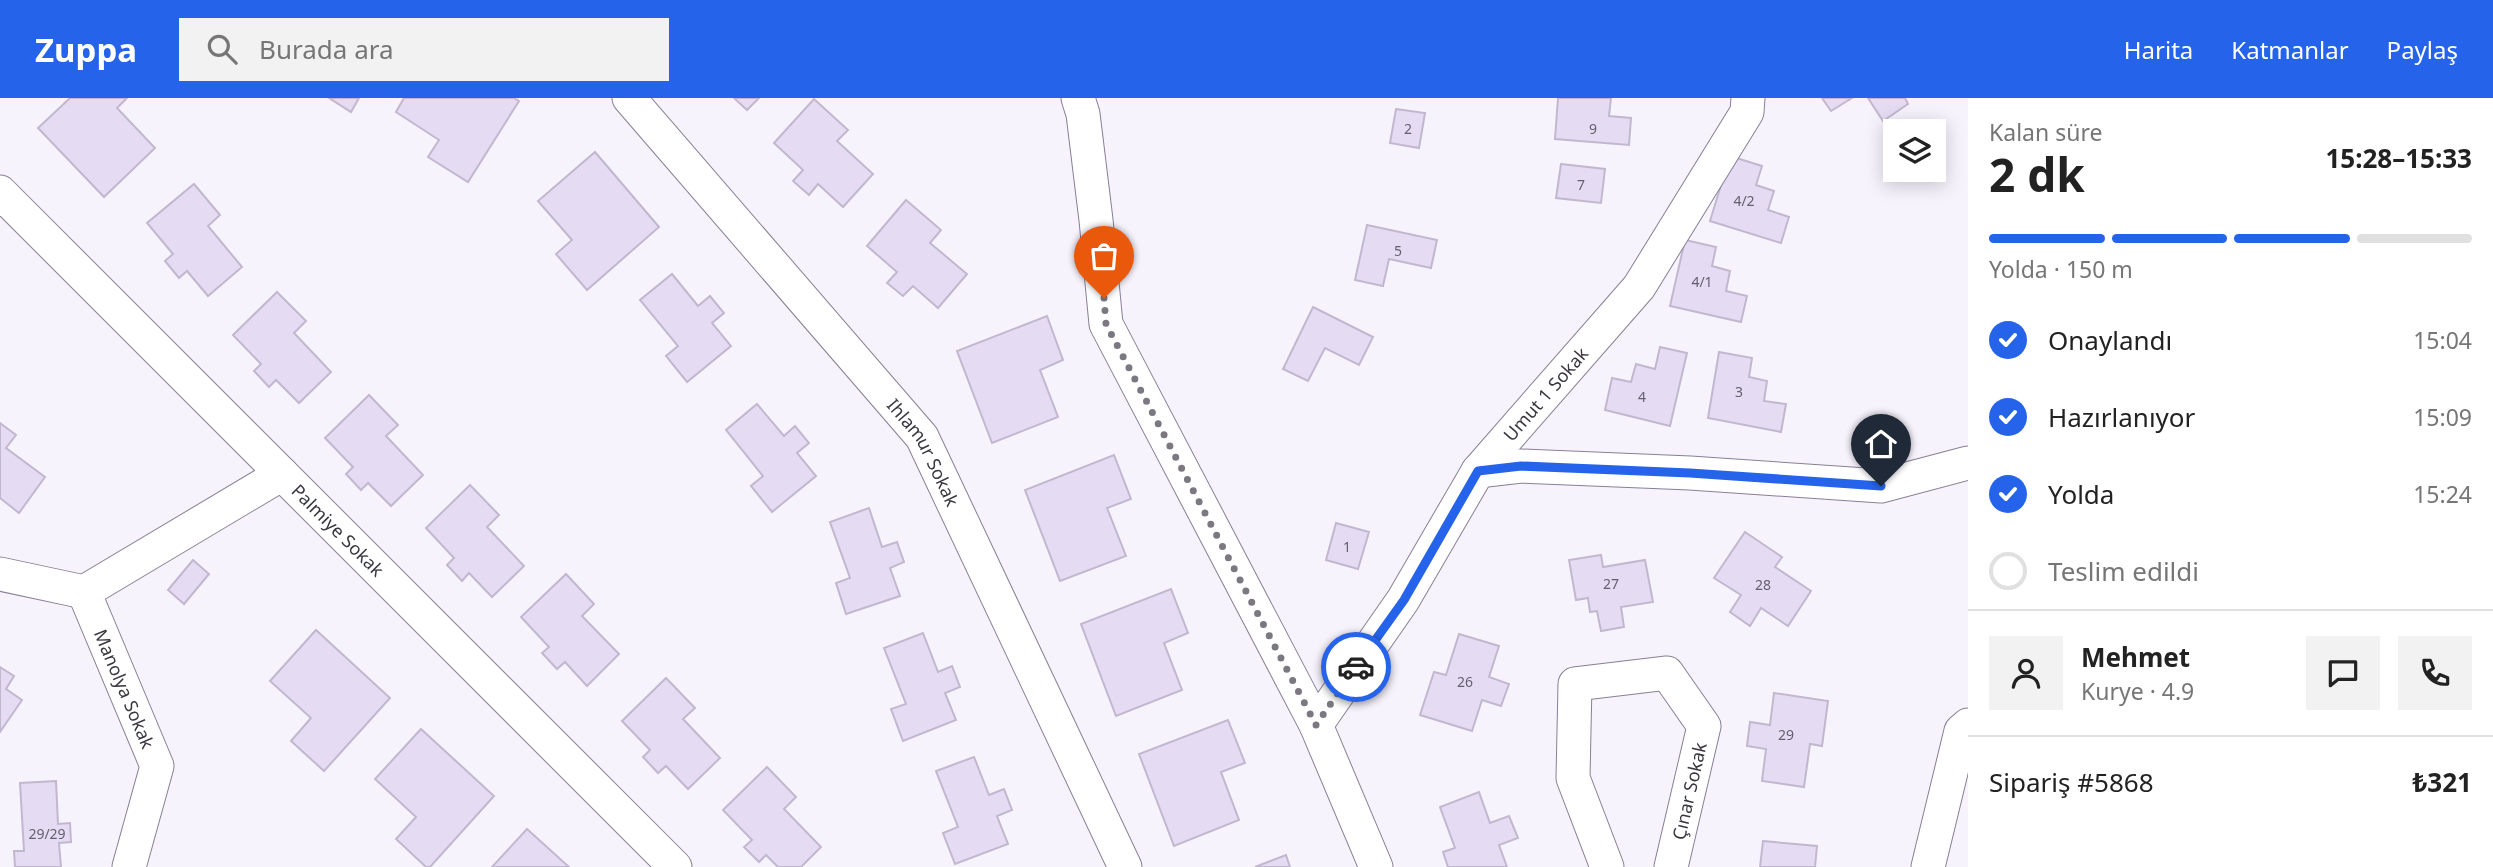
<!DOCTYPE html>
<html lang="tr">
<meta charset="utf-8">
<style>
body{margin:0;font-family:"Noto Sans",sans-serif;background:#f2f2f2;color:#222;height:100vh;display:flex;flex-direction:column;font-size:26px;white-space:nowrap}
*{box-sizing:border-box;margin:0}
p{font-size:23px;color:#767676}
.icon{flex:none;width:38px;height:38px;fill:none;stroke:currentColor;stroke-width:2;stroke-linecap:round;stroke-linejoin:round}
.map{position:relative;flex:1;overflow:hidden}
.drawer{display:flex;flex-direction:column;background:#fff;width:525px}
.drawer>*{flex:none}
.tools{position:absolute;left:1883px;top:21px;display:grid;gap:14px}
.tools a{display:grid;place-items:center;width:63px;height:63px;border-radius:0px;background:#fff;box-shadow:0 4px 18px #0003;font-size:35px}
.pin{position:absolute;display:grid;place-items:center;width:60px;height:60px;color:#fff;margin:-72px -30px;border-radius:50% 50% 50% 0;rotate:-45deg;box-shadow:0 0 7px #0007}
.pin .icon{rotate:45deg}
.courier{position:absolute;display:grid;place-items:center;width:70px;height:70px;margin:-35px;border:5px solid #2563eb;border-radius:50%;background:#fff;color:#222;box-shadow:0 2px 9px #0007}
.summary em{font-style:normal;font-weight:700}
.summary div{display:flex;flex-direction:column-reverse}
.summary{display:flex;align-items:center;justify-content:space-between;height:119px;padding:0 21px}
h1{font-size:46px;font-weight:700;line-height:52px}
.bar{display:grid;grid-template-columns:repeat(4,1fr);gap:10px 7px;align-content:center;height:84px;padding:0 21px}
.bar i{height:9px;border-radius:5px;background:#e0e0e0}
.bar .active{background:#2563eb}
.bar p{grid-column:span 4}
.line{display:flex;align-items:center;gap:18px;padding:0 21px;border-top:2px solid #e0e0e0}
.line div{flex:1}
.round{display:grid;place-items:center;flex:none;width:74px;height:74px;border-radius:0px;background:#f2f2f2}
ol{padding:0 21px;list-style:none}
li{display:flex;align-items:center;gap:21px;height:77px}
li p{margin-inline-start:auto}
li .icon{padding:7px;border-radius:50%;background:#2563eb;color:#fff;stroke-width:4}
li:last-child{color:#767676}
li i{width:38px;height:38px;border:4px solid #e0e0e0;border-radius:50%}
header{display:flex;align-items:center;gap:42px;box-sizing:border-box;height:98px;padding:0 35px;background:#2563eb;color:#fff}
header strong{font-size:33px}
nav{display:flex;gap:38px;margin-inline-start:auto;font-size:24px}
.search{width:490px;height:63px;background:#f2f2f2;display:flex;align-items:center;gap:18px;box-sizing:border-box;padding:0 24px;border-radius:0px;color:#767676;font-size:26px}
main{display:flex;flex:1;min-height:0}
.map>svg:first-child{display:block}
.building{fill:#e5dcf4;stroke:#c1b8d0;stroke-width:2}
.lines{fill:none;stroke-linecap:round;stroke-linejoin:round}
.minor-casing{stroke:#887f95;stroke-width:35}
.minor{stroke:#fff;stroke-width:33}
.done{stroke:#7c7882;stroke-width:7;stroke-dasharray:0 12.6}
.route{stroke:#2563eb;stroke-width:9}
.labels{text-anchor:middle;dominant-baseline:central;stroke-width:6;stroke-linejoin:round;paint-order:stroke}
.number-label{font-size:14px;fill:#65606d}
.street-label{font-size:18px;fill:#3a3640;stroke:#fff}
</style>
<header>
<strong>Zuppa</strong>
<div class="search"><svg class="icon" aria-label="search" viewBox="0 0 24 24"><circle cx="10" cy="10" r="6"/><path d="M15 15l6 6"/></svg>Burada ara</div>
<nav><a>Harita</a><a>Katmanlar</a><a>Paylaş</a></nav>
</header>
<main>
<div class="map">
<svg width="1968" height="769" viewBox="0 0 1968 769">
<rect width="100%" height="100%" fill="#f7f3fd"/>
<!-- building -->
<g class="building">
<polygon points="70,0 127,0 117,10 155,50 104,99 38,30"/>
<polygon points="329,0 359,0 351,14"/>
<polygon points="404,0 514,0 519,3 468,84 428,59 439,42 396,14"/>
<polygon points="734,0 759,0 747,12"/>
<polygon points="1558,0 1611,0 1609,18 1631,20 1629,47 1555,41"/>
<polygon points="1822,0 1852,0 1831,13"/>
<polygon points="1868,0 1905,0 1908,6 1883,23"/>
<polygon points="814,1 848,32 837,43 873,76 843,109 818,86 809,97 793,83 803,72 774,45"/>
<polygon points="1396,11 1425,15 1419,50 1390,45"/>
<polygon points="595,54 659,129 587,192 556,156 572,142 538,103"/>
<polygon points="1730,58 1762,68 1756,87 1774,93 1768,112 1789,119 1781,145 1710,123"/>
<polygon points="1561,66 1605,71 1601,105 1556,100"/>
<polygon points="194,86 220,117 208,128 242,169 208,198 187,173 179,180 165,163 173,156 147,125"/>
<polygon points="906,102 941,132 930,145 967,176 938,210 913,188 903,198 887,185 897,174 867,148"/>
<polygon points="1367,127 1437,142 1431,170 1389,161 1383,188 1355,182"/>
<polygon points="1685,142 1716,149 1712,168 1730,173 1726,193 1747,198 1741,224 1670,208"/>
<polygon points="672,176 698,208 710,198 724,215 712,225 731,248 687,284 666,258 678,248 640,202"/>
<polygon points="277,194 306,223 294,235 331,274 299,305 276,282 269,289 254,273 261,266 233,237"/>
<polygon points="1313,209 1373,239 1359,267 1325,250 1308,283 1283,271"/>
<polygon points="1047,218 1063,262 1040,272 1058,319 992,345 957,253"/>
<polygon points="1660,249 1687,255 1670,328 1605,312 1612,280 1631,284 1636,266 1655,271"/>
<polygon points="1719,254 1752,260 1749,279 1767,283 1764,303 1786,306 1781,334 1708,320"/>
<polygon points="369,297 398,327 386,338 423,377 391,408 368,385 361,392 346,376 353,369 325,340"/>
<polygon points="757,306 784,338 795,328 809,345 797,355 816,378 772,414 751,388 763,378 726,332"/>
<polygon points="0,325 16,337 6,350 45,379 19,415 0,400"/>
<polygon points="1114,357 1131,401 1107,410 1126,458 1060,483 1025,392"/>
<polygon points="470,387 499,417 487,429 524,468 492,499 469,475 462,483 447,467 454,460 426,430"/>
<polygon points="869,410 882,449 897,444 904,464 890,470 900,498 846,516 836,485 850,480 830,424"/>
<polygon points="1336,425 1369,434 1358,471 1326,462"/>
<polygon points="1745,434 1782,459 1775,469 1811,493 1788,528 1761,510 1750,528 1730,514 1741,497 1714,480"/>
<polygon points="1601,457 1603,469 1645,462 1653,504 1621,509 1624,529 1601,533 1597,513 1590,514 1588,500 1576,502 1569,462"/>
<polygon points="193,462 209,476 184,506 168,492"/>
<polygon points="566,476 594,506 582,518 619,556 587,588 565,564 557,571 542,555 549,549 521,519"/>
<polygon points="1171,491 1188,535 1164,545 1182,592 1116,618 1081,526"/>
<polygon points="316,532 390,600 324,673 291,643 311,620 270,583"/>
<polygon points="923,535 938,574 952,568 960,589 945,595 956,622 903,643 891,611 906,606 884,550"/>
<polygon points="1459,536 1499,548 1489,579 1509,586 1501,608 1482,602 1472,633 1420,617 1434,574 1446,577"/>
<polygon points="0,569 14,578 6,591 22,602 0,634"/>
<polygon points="666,580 695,610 683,621 720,660 688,691 666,668 658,675 643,659 650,652 622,623"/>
<polygon points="1774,595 1828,603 1822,648 1810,646 1804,689 1762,683 1766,651 1747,648 1750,624 1770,627"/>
<polygon points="1228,622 1245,665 1221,674 1239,722 1174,748 1139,656"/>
<polygon points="421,631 494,698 430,769 426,769 396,741 416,719 375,681"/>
<polygon points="974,659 989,697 1004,691 1012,712 997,718 1008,746 955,766 943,735 958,729 936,673"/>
<polygon points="767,669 796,699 784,711 821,749 801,769 778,769 766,757 759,764 744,749 752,742 723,712"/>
<polygon points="56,683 58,726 70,725 71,744 59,745 61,769 15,769 14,753 24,753 20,685"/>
<polygon points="1479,694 1490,725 1509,718 1518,740 1499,747 1507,769 1448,769 1443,754 1455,750 1440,709"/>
<polygon points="527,731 569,769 492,769"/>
<polygon points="1763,743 1817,748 1815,769 1760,769"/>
<polygon points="1286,757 1290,769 1255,769"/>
</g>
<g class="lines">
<!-- minor casing -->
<g class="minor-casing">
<g id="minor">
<path id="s1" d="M629,0L922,339L1125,769"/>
<polyline points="1078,0 1083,16 1096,122 1106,226 1316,627 1376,769"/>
<path id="s2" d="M0,94L675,769"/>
<polyline points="1478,373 1521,368 1690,375 1881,388 1968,365"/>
<polyline points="0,476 84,494"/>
<path id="s3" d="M84,494L157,668L129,769"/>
<polyline points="84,494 282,376"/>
<path id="s4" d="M1316,627L1403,502L1478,373L1639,189L1747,14L1748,0"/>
<polyline points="1607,769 1573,680 1575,586 1667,575 1704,628 1671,769"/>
<polyline points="1928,769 1961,633 1968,627"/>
</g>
</g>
<!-- minor -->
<use href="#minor" class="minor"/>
</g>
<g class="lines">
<!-- done -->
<polyline class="done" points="1104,200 1106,226 1316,627 1356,569"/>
<!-- route -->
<polyline class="route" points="1356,569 1404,502 1478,373 1521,368 1690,375 1881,388"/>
</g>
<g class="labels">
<!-- number labels -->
<g class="number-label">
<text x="1408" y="30">2</text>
<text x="1593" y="30">9</text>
<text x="1581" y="86">7</text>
<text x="1744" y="102">4/2</text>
<text x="1398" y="152">5</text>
<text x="1702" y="183">4/1</text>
<text x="1739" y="293">3</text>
<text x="1642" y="298">4</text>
<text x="1347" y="448">1</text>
<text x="1611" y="485">27</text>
<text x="1763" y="486">28</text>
<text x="1465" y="583">26</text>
<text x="1786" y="636">29</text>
<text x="47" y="735">29/29</text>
</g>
<!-- street labels -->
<g class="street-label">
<text stroke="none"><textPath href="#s4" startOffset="404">Umut 1 Sokak</textPath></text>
<text stroke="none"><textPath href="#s1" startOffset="462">Ihlamur Sokak</textPath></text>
<text stroke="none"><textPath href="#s2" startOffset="478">Palmiye Sokak</textPath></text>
<text stroke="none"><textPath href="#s3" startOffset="105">Manolya Sokak</textPath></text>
<text transform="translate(1689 693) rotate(-77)">Çınar Sokak</text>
</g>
</g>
</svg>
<div class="tools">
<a><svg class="icon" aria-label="layers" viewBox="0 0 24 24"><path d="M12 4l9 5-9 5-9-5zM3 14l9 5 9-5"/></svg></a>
</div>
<div class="pin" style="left:1104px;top:200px;background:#ea580c"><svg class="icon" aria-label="bag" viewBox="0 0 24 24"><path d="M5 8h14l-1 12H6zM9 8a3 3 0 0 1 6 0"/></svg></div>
<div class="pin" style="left:1881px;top:388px;background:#1f2937"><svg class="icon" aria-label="home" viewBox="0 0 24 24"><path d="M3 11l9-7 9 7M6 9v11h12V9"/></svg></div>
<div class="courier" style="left:1356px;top:569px"><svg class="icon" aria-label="car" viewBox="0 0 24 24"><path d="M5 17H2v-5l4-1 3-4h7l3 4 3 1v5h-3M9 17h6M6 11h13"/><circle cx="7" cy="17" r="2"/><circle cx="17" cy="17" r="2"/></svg></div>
</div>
<section class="drawer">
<div class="summary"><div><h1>2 dk</h1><p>Kalan süre</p></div><em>15:28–15:33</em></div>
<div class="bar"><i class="active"></i><i class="active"></i><i class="active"></i><i></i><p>Yolda · 150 m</p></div>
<ol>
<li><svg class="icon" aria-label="check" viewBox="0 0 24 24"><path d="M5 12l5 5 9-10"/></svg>Onaylandı<p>15:04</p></li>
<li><svg class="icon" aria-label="check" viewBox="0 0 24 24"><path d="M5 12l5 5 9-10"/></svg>Hazırlanıyor<p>15:09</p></li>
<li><svg class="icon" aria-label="check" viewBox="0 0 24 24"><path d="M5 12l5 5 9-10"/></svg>Yolda<p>15:24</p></li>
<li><i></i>Teslim edildi</li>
</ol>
<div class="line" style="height:126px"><a class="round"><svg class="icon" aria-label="person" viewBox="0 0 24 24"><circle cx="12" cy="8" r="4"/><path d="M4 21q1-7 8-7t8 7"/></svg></a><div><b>Mehmet</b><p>Kurye · 4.9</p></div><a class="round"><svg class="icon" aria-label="chat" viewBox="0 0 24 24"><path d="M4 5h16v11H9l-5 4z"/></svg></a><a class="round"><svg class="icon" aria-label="phone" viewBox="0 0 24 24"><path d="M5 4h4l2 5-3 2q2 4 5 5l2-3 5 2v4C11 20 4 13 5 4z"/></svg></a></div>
<div class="line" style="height:91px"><div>Sipariş #5868</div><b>₺321</b></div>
</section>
</main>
